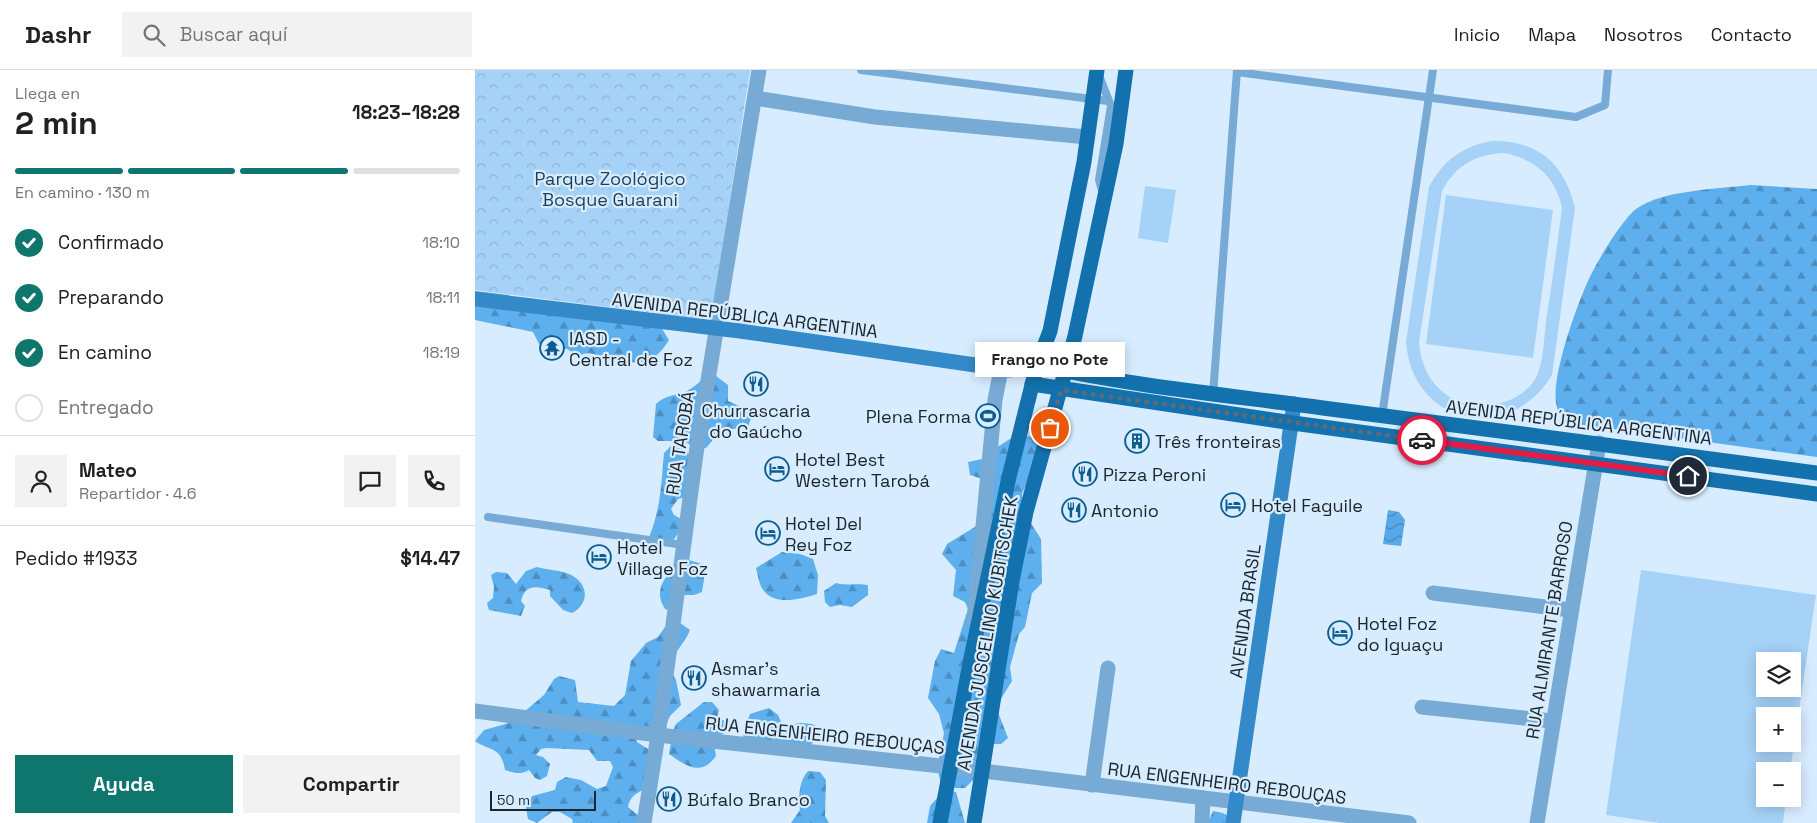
<!DOCTYPE html>
<html lang="es">
<meta charset="utf-8">
<style>
body{margin:0;font-family:"Space Grotesk",sans-serif;background:#f2f2f2;color:#202124;height:100vh;display:flex;flex-direction:column;font-size:19px;white-space:nowrap}
*{box-sizing:border-box;margin:0}
p{font-size:16px;color:#757577}
.icon{flex:none;width:28px;height:28px;fill:none;stroke:currentColor;stroke-width:2;stroke-linecap:round;stroke-linejoin:round}
.map{position:relative;flex:1;overflow:hidden}
.panel{display:flex;flex-direction:column;background:#fff;width:475px}
.panel>*{flex:none}
.tools{position:absolute;left:1281px;top:582px;display:grid;gap:10px}
.tools a{display:grid;place-items:center;width:45px;height:45px;border-radius:0px;background:#fff;box-shadow:0 2px 12px #0003;font-size:25px}
.scale{position:absolute;left:15px;bottom:12px;width:106px;box-sizing:border-box;padding-left:5px;border:2px solid #1b252d;border-top:0;font-size:14px;line-height:18px;white-space:nowrap;color:#1b252d;-webkit-text-stroke:4px #d7ecfe;paint-order:stroke}
.pin{position:absolute;display:grid;place-items:center;width:42px;height:42px;color:#fff;margin:-21px;border:2px solid #fff;border-radius:50%;box-shadow:0 1px 5px #0007}
.courier{position:absolute;display:grid;place-items:center;width:50px;height:50px;margin:-25px;border:4px solid #e11d48;border-radius:50%;background:#fff;color:#222;box-shadow:0 1px 6px #0007}
.bubble{position:absolute;height:35px;border-radius:0px;background:#fff;box-shadow:0 2px 12px #0003;font-size:16px;font-weight:800;line-height:35px;text-align:center}
.head em{font-style:normal;font-weight:800}
.head div{display:flex;flex-direction:column-reverse}
.head{display:flex;align-items:center;justify-content:space-between;height:85px;padding:0 15px}
h1{font-size:32px;font-weight:800;line-height:38px}
.bar{display:grid;grid-template-columns:repeat(4,1fr);gap:8px 5px;align-content:center;height:60px;padding:0 15px}
.bar i{height:6px;border-radius:4px;background:#e0e0e0}
.bar .active{background:#0f766e}
.bar p{grid-column:span 4}
.line{display:flex;align-items:center;gap:12px;padding:0 15px;border-top:1px solid #e0e0e0}
.line div{flex:1}
.round{display:grid;place-items:center;flex:none;width:52px;height:52px;border-radius:0px;background:#f2f2f2}
ol{padding:0 15px;list-style:none}
li{display:flex;align-items:center;gap:15px;height:55px}
li p{margin-inline-start:auto}
li .icon{padding:5px;border-radius:50%;background:#0f766e;color:#fff;stroke-width:4}
li:last-child{color:#757577}
li i{width:28px;height:28px;border:2px solid #e0e0e0;border-radius:50%}
.cta{display:flex;gap:10px;margin-top:auto;padding:10px 15px}
.cta a{flex:1;height:58px;border-radius:0px;background:#0f766e;color:#fff;font-size:20px;font-weight:800;line-height:58px;text-align:center}
.cta a+a{background:#f2f2f2;color:#202124}
header{display:flex;align-items:center;gap:30px;box-sizing:border-box;height:70px;padding:0 25px;background:#fff;border-bottom:1px solid #e0e0e0}
header strong{font-size:24px}
nav{display:flex;gap:28px;margin-inline-start:auto;font-size:18px}
.search{width:350px;height:45px;background:#f2f2f2;display:flex;align-items:center;gap:12px;box-sizing:border-box;padding:0 18px;border-radius:0px;color:#757577;font-size:19px}
main{display:flex;flex:1;min-height:0}
.map>svg:first-child{display:block}
.forest{fill:url(#forest-firs)}
.park{fill:url(#park-crowns)}
.pitch{fill:#a6d2f7;fill-rule:evenodd}
.water{fill:url(#water-waves)}
.lines{fill:none;stroke-linecap:round;stroke-linejoin:round}
.lane{stroke:#77abd5;stroke-width:8}
.street{stroke:#77abd5;stroke-width:15}
.secondary{stroke:#348ac8;stroke-width:15}
.primary{stroke:#1372ae;stroke-width:15}
.done{stroke:#5d6b76;stroke-width:5;stroke-dasharray:0 9}
.route{stroke:#e11d48;stroke-width:6}
.labels{text-anchor:middle;dominant-baseline:central;stroke-width:4.5;stroke-linejoin:round;paint-order:stroke}
.park-label{font-size:18px;fill:#1c3f59;stroke:#d7ecfe}
.street-label{font-size:18px;fill:#1b252d;stroke:#d7ecfe}
.poi-label{font-size:18px;fill:#1b252d;stroke:#d7ecfe;text-anchor:start}
</style>
<header>
<strong>Dashr</strong>
<div class="search"><svg class="icon" aria-label="search" viewBox="0 0 24 24"><circle cx="10" cy="10" r="6"/><path d="M15 15l6 6"/></svg>Buscar aquí</div>
<nav><a>Inicio</a><a>Mapa</a><a>Nosotros</a><a>Contacto</a></nav>
</header>
<main>
<section class="panel">
<div class="head"><div><h1>2 min</h1><p>Llega en</p></div><em>18:23–18:28</em></div>
<div class="bar"><i class="active"></i><i class="active"></i><i class="active"></i><i></i><p>En camino · 130 m</p></div>
<ol>
<li><svg class="icon" aria-label="check" viewBox="0 0 24 24"><path d="M5 12l5 5 9-10"/></svg>Confirmado<p>18:10</p></li>
<li><svg class="icon" aria-label="check" viewBox="0 0 24 24"><path d="M5 12l5 5 9-10"/></svg>Preparando<p>18:11</p></li>
<li><svg class="icon" aria-label="check" viewBox="0 0 24 24"><path d="M5 12l5 5 9-10"/></svg>En camino<p>18:19</p></li>
<li><i></i>Entregado</li>
</ol>
<div class="line" style="height:90px"><a class="round"><svg class="icon" aria-label="person" viewBox="0 0 24 24"><circle cx="12" cy="8" r="4"/><path d="M4 21q1-7 8-7t8 7"/></svg></a><div><b>Mateo</b><p>Repartidor · 4.6</p></div><a class="round"><svg class="icon" aria-label="chat" viewBox="0 0 24 24"><path d="M4 5h16v11H9l-5 4z"/></svg></a><a class="round"><svg class="icon" aria-label="phone" viewBox="0 0 24 24"><path d="M5 4h4l2 5-3 2q2 4 5 5l2-3 5 2v4C11 20 4 13 5 4z"/></svg></a></div>
<div class="line" style="height:65px"><div>Pedido #1933</div><b>$14.47</b></div>
<div class="cta"><a>Ayuda</a><a>Compartir</a></div>
</section>
<div class="map">
<svg width="1342" height="753" viewBox="0 0 1342 753">
<defs>
<pattern id="forest-firs" width="22" height="20" patternUnits="userSpaceOnUse" patternTransform="scale(1.25)"><rect width="22" height="20" fill="#5dafee"/><path d="M5 1l3.5 6h-7zM16 11l3.5 6h-7z" fill="#4c8ec1"/></pattern>
<pattern id="park-crowns" width="20" height="18" patternUnits="userSpaceOnUse" patternTransform="scale(1.25)"><rect width="20" height="18" fill="#a6d2f7"/><path d="M2 6a3 3 0 1 1 6 0M12 15a3 3 0 1 1 6 0" fill="none" stroke="#8eb4d4"/></pattern>
<pattern id="water-waves" width="16" height="10" patternUnits="userSpaceOnUse" patternTransform="scale(1.25)"><rect width="16" height="10" fill="#56a8e7"/><path d="M0 5q4-4 8 0t8 0" fill="none" stroke="#4689bc"/></pattern>
</defs>
<rect width="100%" height="100%" fill="#d7ecfe"/>
<!-- forest -->
<g class="forest">
<path d="M1275,115L1342,119V387L1095,353C1091,349 1086,346 1084,342C1070,321 1102,235 1113,211C1121,193 1146,151 1161,139C1187,120 1243,119 1275,115Z"/>
<path d="M0,221L33,225L55,237L183,252L194,270C175,301 158,293 126,286C116,284 113,281 104,286L92,279L64,274L58,262L0,250Z"/>
<path d="M237,303L253,315V331L271,339L277,345L273,357L241,361L237,371L231,378L218,376L208,371H183L178,367L181,334C191,324 203,326 214,320C222,315 228,308 237,303Z"/>
<polygon points="544,363 559,368 565,382 547,424 548,441 566,469 567,513 557,523 550,557 544,564 535,597 537,611 521,637 533,668 526,674 515,674 502,706 490,718 481,718 466,714 462,697 469,663 464,644 453,628 460,591 466,579 479,583 493,539 490,532 478,526 481,500 467,484 472,474 508,452 511,410 495,405 493,392 512,388 513,383"/>
<path d="M196,376L210,380L217,388L214,426L203,429L196,439L199,445L208,450C203,467 199,473 182,477L173,470C186,438 186,416 189,383Z"/>
<path d="M307,482L325,484L338,489L343,505L342,524C327,529 300,536 289,521C284,516 283,505 281,498Z"/>
<path d="M214,490L227,494L230,503L227,522L219,525H209L191,540C175,519 194,498 214,490Z"/>
<path d="M62,497C72,500 85,500 94,504C113,512 116,533 97,543L88,540L75,526V520C61,516 50,514 46,531L50,536L46,546L14,540L12,533L18,528L19,517L16,505L21,502L32,503L41,514L51,501Z"/>
<path d="M361,513C372,516 383,513 393,515V525L377,537L365,535L355,537L350,532L349,521Z"/>
<path d="M205,553L215,560C208,576 198,582 195,600L201,610L206,635L195,646L190,657L160,665L162,672L178,682L169,719C161,724 155,726 153,737L164,746L165,753H98L97,749L85,742H77L62,753L53,749L51,738L57,726L80,720L82,712L91,707L106,710L122,719L131,716L138,697L135,691H122L114,680L71,678L66,679L61,685L68,687L75,694L72,706L65,710L60,708L54,700C46,705 39,703 30,700C26,676 16,682 0,671L9,660L41,651L49,642L69,625L79,609L84,606L100,610L103,632L139,636L150,625L156,591L171,573L183,567L190,557Z"/>
<path d="M229,632H237L244,640L242,649L253,651L251,660L239,675L241,686C226,707 211,696 194,684L198,661L201,654Z"/>
<path d="M294,638L303,645L309,658C324,652 324,652 340,655L345,665L335,676L302,674L298,669L293,676L268,670L269,659L275,644Z"/>
<path d="M333,701L345,702L351,710L350,746L354,753H316L325,740C323,727 324,711 333,701Z"/>
<polygon points="469,720 481,722 490,753 452,753 455,736"/>
<polygon points="738,741 748,743 764,753 733,753"/>
</g>
<!-- park -->
<polygon class="park" points="0,0 275,0 236,250 0,220"/>
<!-- pitch -->
<g class="pitch">
<path d="M1017,71C1063,70 1090,94 1100,138L1077,305C1034,376 937,355 931,272L954,117C968,91 987,76 1017,71ZM1029,83C1060,89 1081,107 1087,138C1082,176 1077,214 1071,251C1069,267 1069,285 1064,300C1054,333 1008,343 981,330C957,319 946,297 944,272L967,121C980,96 1001,84 1029,83Z"/>
<polygon points="670,116 701,120 693,173 663,168"/>
<polygon points="971,125 1078,140 1058,288 951,274"/>
<path d="M1166,500L1341,525L1315,701H1290V729H1311L1308,753H1185L1131,745ZM1318,591V619H1290V591ZM1318,646V674H1290V646Z"/>
</g>
<!-- water -->
<polygon class="water" points="913,440 924,442 930,450 926,476 908,474"/>
<g class="lines">
<!-- lane -->
<g class="lane">
<polyline points="386,0 633,31"/>
<polyline points="762,2 1101,47 1130,35 1133,0"/>
<polyline points="625,8 636,36 624,110 627,121"/>
<polyline points="738,325 762,0"/>
<polyline points="907,346 958,0"/>
<polyline points="13,447 209,475"/>
</g>
<!-- street -->
<g class="street">
<polyline points="280,28 400,47 612,67"/>
<polyline points="958,523 1095,540"/>
<polyline points="499,551 520,330 526,299"/>
<polyline points="947,637 1077,651"/>
<polyline points="0,641 183,665 475,697 934,753"/>
<polyline points="617,715 633,598"/>
<polyline points="169,753 183,665 222,377 284,0"/>
<polyline points="727,753 728,728"/>
<polyline points="1062,753 1124,373"/>
</g>
<!-- secondary -->
<g class="secondary">
<polyline points="0,229 265,261 535,300 562,295"/>
<polyline points="758,753 819,334"/>
</g>
<!-- primary -->
<g class="primary">
<path d="M562,295C656,316 752,325 848,338C1013,360 1177,380 1342,403"/>
<polyline points="557,314 818,353 1342,424"/>
<polyline points="465,753 495,593 534,407 562,295 575,261 609,92 622,0"/>
<polyline points="499,753 537,511 551,442 600,266 641,74 651,0"/>
</g>
</g>
<g class="lines">
<!-- done -->
<polyline class="done" points="575,358 586,320 947,370"/>
<!-- route -->
<polyline class="route" points="947,370 1213,406"/>
</g>
<!-- icons -->
<defs>
<g id="temple-ring" transform="scale(1.25)"><circle r="9.5" fill="#d7ecfe" stroke="#0c5c8f" stroke-width="1.5"/><path d="M0-6L5-2H3V0L6.5 2.5H4V6H1.5V3h-3V6H-4V2.5H-6.5L-3 0V-2H-5Z" fill="#0c5c8f"/></g>
<g id="restaurant-ring" transform="scale(1.25)"><circle r="9.5" fill="#d7ecfe" stroke="#0c5c8f" stroke-width="1.5"/><path d="M-5-6h1v4h1v-4h1v4h1v-4h1v5L-1.5 .5V6h-2V.5L-5-1ZM5-6V6H3V1.5H1.5Q1.5-4 5-6Z" fill="#0c5c8f"/></g>
<g id="stadium-ring" transform="scale(1.25)"><circle r="9.5" fill="#d7ecfe" stroke="#0c5c8f" stroke-width="1.5"/><path d="M0-5a6.5 5 0 1 0 0 10a6.5 5 0 1 0 0-10ZM-3.5-1.8h7v3.6h-7Z" fill="#0c5c8f"/></g>
<g id="building-ring" transform="scale(1.25)"><circle r="9.5" fill="#d7ecfe" stroke="#0c5c8f" stroke-width="1.5"/><path d="M-4-6H4V6H1V3H-1V6H-4ZM-2.5-4.3h1.7v1.8h-1.7ZM.8-4.3h1.7v1.8H.8ZM-2.5-1h1.7V.8h-1.7ZM.8-1h1.7V.8H.8Z" fill="#0c5c8f"/></g>
<g id="hotel-ring" transform="scale(1.25)"><circle r="9.5" fill="#d7ecfe" stroke="#0c5c8f" stroke-width="1.5"/><path d="M-6-4.5h1.5V1H6V5H4.5V3h-9V5H-6ZM-4 0a1.8 1.8 0 1 1 3.6 0ZM.5 0V-2.5h3Q6-2.5 6 0Z" fill="#0c5c8f"/></g>
</defs>
<g fill-rule="evenodd">
<use href="#temple-ring" x="77" y="278"/>
<use href="#restaurant-ring" x="281" y="314"/>
<use href="#stadium-ring" x="513" y="346"/>
<use href="#building-ring" x="662" y="371"/>
<use href="#hotel-ring" x="302" y="399"/>
<use href="#restaurant-ring" x="610" y="404"/>
<use href="#hotel-ring" x="758" y="435"/>
<use href="#restaurant-ring" x="599" y="440"/>
<use href="#hotel-ring" x="293" y="463"/>
<use href="#hotel-ring" x="124" y="487"/>
<use href="#hotel-ring" x="865" y="563"/>
<use href="#restaurant-ring" x="219" y="608"/>
<use href="#restaurant-ring" x="194" y="729"/>
</g>
<g class="labels">
<!-- park labels -->
<g class="park-label">
<text x="135" y="108">Parque Zoológico<tspan x="135" dy="21">Bosque Guarani</tspan></text>
</g>
<!-- street labels -->
<g class="street-label">
<text transform="translate(270 245) rotate(7)">AVENIDA REPÚBLICA ARGENTINA</text>
<text transform="translate(1104 352) rotate(7)">AVENIDA REPÚBLICA ARGENTINA</text>
<text transform="translate(205 373) rotate(-81)">RUA TAROBÁ</text>
<text transform="translate(770 541) rotate(-82)">AVENIDA BRASIL</text>
<text transform="translate(1074 560) rotate(-81)">RUA ALMIRANTE BARROSO</text>
<text transform="translate(512 563) rotate(-80)">AVENIDA JUSCELINO KUBITSCHEK</text>
<text transform="translate(350 665) rotate(6)">RUA ENGENHEIRO REBOUÇAS</text>
<text transform="translate(752 713) rotate(7)">RUA ENGENHEIRO REBOUÇAS</text>
</g>
<!-- poi labels -->
<g class="poi-label">
<text x="94" y="268">IASD -<tspan x="94" dy="21">Central de Foz</tspan></text>
<text x="281" y="340" text-anchor="middle">Churrascaria<tspan x="281" dy="21">do Gaúcho</tspan></text>
<text x="496" y="346" text-anchor="end">Plena Forma</text>
<text x="680" y="371">Três fronteiras</text>
<text x="320" y="389">Hotel Best<tspan x="320" dy="21">Western Tarobá</tspan></text>
<text x="628" y="404">Pizza Peroni</text>
<text x="776" y="435">Hotel Faguile</text>
<text x="616" y="440">Antonio</text>
<text x="310" y="453">Hotel Del<tspan x="310" dy="21">Rey Foz</tspan></text>
<text x="142" y="477">Hotel<tspan x="142" dy="21">Village Foz</tspan></text>
<text x="882" y="553">Hotel Foz<tspan x="882" dy="21">do Iguaçu</tspan></text>
<text x="236" y="598">Asmar's<tspan x="236" dy="21">shawarmaria</tspan></text>
<text x="212" y="729">Búfalo Branco</text>
</g>
</g>
</svg>
<div class="tools">
<a><svg class="icon" aria-label="layers" viewBox="0 0 24 24"><path d="M12 4l9 5-9 5-9-5zM3 14l9 5 9-5"/></svg></a>
<a>+</a>
<a>−</a>
</div>
<div class="scale">50 m</div>
<div class="pin" style="left:575px;top:358px;background:#ea580c"><svg class="icon" aria-label="bag" viewBox="0 0 24 24"><path d="M5 8h14l-1 12H6zM9 8a3 3 0 0 1 6 0"/></svg></div>
<div class="pin" style="left:1213px;top:406px;background:#1f2937"><svg class="icon" aria-label="home" viewBox="0 0 24 24"><path d="M3 11l9-7 9 7M6 9v11h12V9"/></svg></div>
<div class="courier" style="left:947px;top:370px"><svg class="icon" aria-label="car" viewBox="0 0 24 24"><path d="M5 17H2v-5l4-1 3-4h7l3 4 3 1v5h-3M9 17h6M6 11h13"/><circle cx="7" cy="17" r="2"/><circle cx="17" cy="17" r="2"/></svg></div>
<div class="bubble" style="left:500px;top:272px;width:150px">Frango no Pote</div>
</div>
</main>
